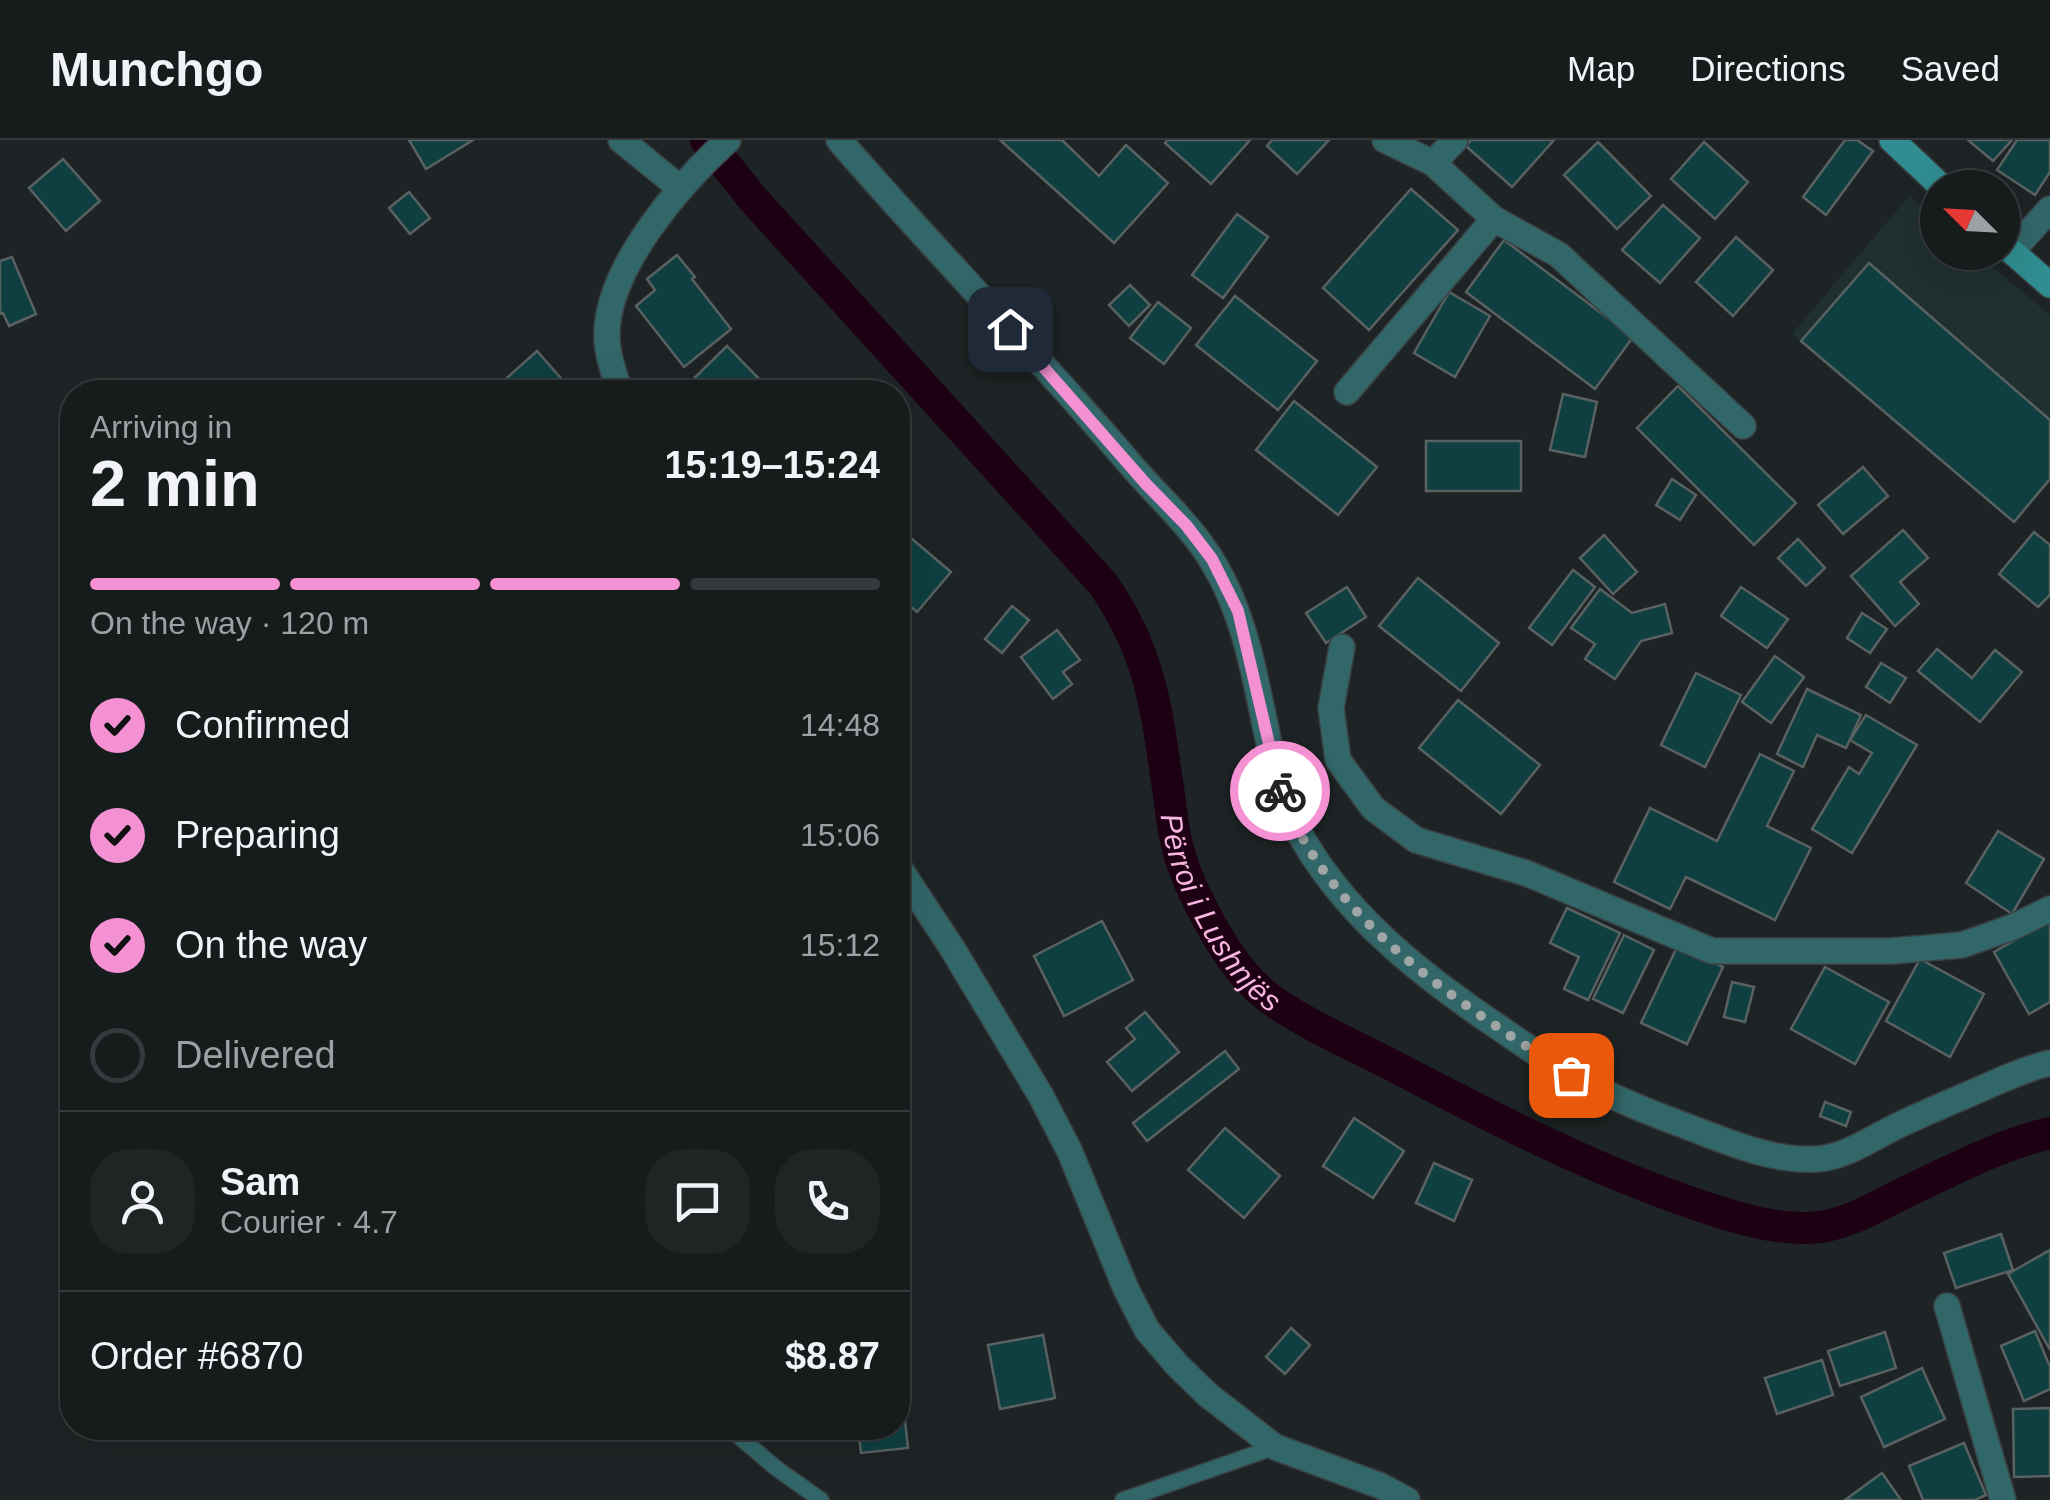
<!DOCTYPE html>
<meta charset="utf-8">
<style>
body{margin:0;font-family:Arial,sans-serif;background:#1f2425;color:#f1f3f6;height:100vh;display:flex;flex-direction:column;font-size:38px;white-space:nowrap}
*{box-sizing:border-box;margin:0}
p{font-size:32px;color:#9ea1a3}
.icon{flex:none;width:55px;height:55px;fill:none;stroke:currentColor;stroke-width:2;stroke-linecap:round;stroke-linejoin:round}
.map{position:relative;flex:1;overflow:hidden}
.sheet{position:absolute;left:60px;top:240px;width:850px;height:1060px;display:flex;flex-direction:column;background:#161b1c;border-radius:40px;box-shadow:0 10px 40px #0002,0 0 0 2px #35393b}
.sheet>*{flex:none}
.needle{width:65px;rotate:294deg}
.fabs{position:absolute;left:1920px;top:30px;display:grid;gap:20px}
.fabs a{display:grid;place-items:center;width:100px;height:100px;border-radius:50%;background:#161b1c;box-shadow:0 10px 40px #0002,0 0 0 2px #35393b;font-size:50px}
.pin{position:absolute;display:grid;place-items:center;width:85px;height:85px;color:#fff;margin:-42px;border-radius:20px;box-shadow:0 5px 15px #0006}
.courier{position:absolute;display:grid;place-items:center;width:100px;height:100px;margin:-50px;border:8px solid #f491d3;border-radius:50%;background:#fff;color:#222;box-shadow:0 2px 12px #0007}
.summary em{font-style:normal;font-weight:700}
.summary div{display:flex;flex-direction:column-reverse}
.summary{display:flex;align-items:center;justify-content:space-between;height:170px;padding:0 30px}
h1{font-size:65px;font-weight:700;line-height:75px}
.bar{display:grid;grid-template-columns:repeat(4,1fr);gap:15px 10px;align-content:center;height:120px;padding:0 30px}
.bar i{height:12px;border-radius:8px;background:#35393b}
.bar .active{background:#f491d3}
.bar p{grid-column:span 4}
.line{display:flex;align-items:center;gap:25px;padding:0 30px;border-top:2px solid #35393b}
.line div{flex:1}
.round{display:grid;place-items:center;flex:none;width:105px;height:105px;border-radius:40px;background:#1f2425}
ol{padding:0 30px;list-style:none}
li{display:flex;align-items:center;gap:30px;height:110px}
li p{margin-inline-start:auto}
li .icon{padding:10px;border-radius:50%;background:#f491d3;color:#111;stroke-width:4}
li:last-child{color:#9ea1a3}
li i{width:55px;height:55px;border:5px solid #35393b;border-radius:50%}
header{display:flex;align-items:center;gap:60px;box-sizing:border-box;height:140px;padding:0 50px;background:#161b1c;border-bottom:2px solid #35393b}
header strong{font-size:48px}
nav{display:flex;gap:55px;margin-inline-start:auto;font-size:35px}
.map>svg:first-child{display:block}
.built{fill:#202f2f}
.lines{fill:none;stroke-linecap:round;stroke-linejoin:round}
.canal{stroke:#1e0015;stroke-width:32}
.building{fill:#0f3f41;stroke:#596161;stroke-width:2.5}
.lane-casing{stroke:#3a4041;stroke-width:18}
.street-casing{stroke:#3a4041;stroke-width:28}
.secondary-casing{stroke:#3a4041;stroke-width:28}
.lane{stroke:#326769;stroke-width:15}
.street{stroke:#326769;stroke-width:25}
.secondary{stroke:#308d91;stroke-width:25}
.done{stroke:#a0a5a6;stroke-width:10;stroke-dasharray:0 18}
.route{stroke:#f491d3;stroke-width:12}
.labels{text-anchor:middle;dominant-baseline:central;stroke-width:8;stroke-linejoin:round;paint-order:stroke}
.water-label{font-size:30px;font-style:italic;fill:#f8b6e1;stroke:#0a0d0d}
</style>
<header>
<strong>Munchgo</strong>
<nav><a>Map</a><a>Directions</a><a>Saved</a></nav>
</header>
<div class="map">
<svg width="2050" height="1360" viewBox="0 0 2050 1360">
<rect width="100%" height="100%" fill="#1e2425"/>
<!-- built -->
<polygon class="built" points="1909,56 1937,80 1938,112 1976,113 2050,175 2050,339 2014,382 1792,194"/>
<g class="lines">
<!-- canal -->
<path class="canal" id="s1" d="M706,0L753,59L1103,444C1149,510 1156,564 1167,642C1171,665 1172,688 1178,709C1185,736 1198,762 1211,785C1227,814 1246,842 1273,861C1312,888 1358,907 1399,929C1496,979 1591,1029 1695,1064C1734,1077 1777,1092 1820,1087C1851,1083 1882,1063 1910,1050C1955,1029 2002,1004 2050,993"/>
</g>
<!-- building -->
<g class="building">
<polygon points="409,0 473,0 426,29"/>
<polygon points="1000,0 1062,0 1099,36 1126,5 1168,43 1114,103"/>
<polygon points="1167,0 1250,0 1211,44 1165,3"/>
<polygon points="1272,0 1329,0 1297,34 1267,6"/>
<polygon points="1471,0 1554,0 1512,47 1466,6"/>
<polygon points="1845,0 1857,0 1873,11 1826,75 1803,57"/>
<polygon points="1968,0 2012,0 1993,21"/>
<polygon points="2017,0 2050,0 2050,32 2035,55 1997,30"/>
<polygon points="1598,2 1651,56 1617,89 1564,35"/>
<polygon points="1704,2 1748,42 1715,79 1671,39"/>
<polygon points="63,19 100,61 66,91 29,48"/>
<polygon points="1411,49 1458,90 1369,190 1323,148"/>
<polygon points="409,52 430,78 410,94 389,68"/>
<polygon points="1663,65 1700,98 1660,143 1622,110"/>
<polygon points="1237,74 1268,97 1223,158 1192,135"/>
<polygon points="1736,97 1773,130 1733,176 1696,142"/>
<polygon points="1504,100 1633,197 1595,249 1466,152"/>
<polygon points="677,115 695,137 692,139 731,189 684,227 636,166 655,150 647,139"/>
<polygon points="12,117 36,174 9,186 3,173 0,174 0,121"/>
<polygon points="1869,123 2050,280 2050,339 2014,382 1801,201"/>
<polygon points="1130,145 1150,165 1129,186 1109,165"/>
<polygon points="1449,152 1490,176 1455,237 1414,213"/>
<polygon points="1235,156 1317,221 1278,270 1196,205"/>
<polygon points="1158,162 1191,188 1164,224 1130,198"/>
<polygon points="727,206 771,251 682,252 681,251"/>
<polygon points="537,211 573,252 491,252"/>
<polygon points="1678,246 1796,363 1754,405 1637,288"/>
<polygon points="1563,254 1597,262 1585,317 1550,310"/>
<polygon points="1294,261 1377,327 1338,375 1256,310"/>
<rect x="1426" y="301" width="95" height="50"/>
<polygon points="1863,327 1888,356 1843,394 1818,365"/>
<polygon points="1672,339 1696,355 1680,380 1656,365"/>
<polygon points="1903,390 1928,418 1900,442 1919,464 1895,486 1851,436"/>
<polygon points="2034,392 2050,405 2050,455 2038,467 1999,434"/>
<polygon points="1604,395 1637,432 1613,454 1580,418"/>
<polygon points="911,398 951,432 917,472 898,456 898,413"/>
<polygon points="1798,399 1825,428 1806,446 1778,418"/>
<polygon points="1573,430 1595,447 1552,505 1529,488"/>
<polygon points="1418,438 1499,503 1461,551 1379,486"/>
<polygon points="1347,447 1366,477 1326,503 1306,473"/>
<polygon points="1741,447 1788,479 1767,508 1721,476"/>
<polygon points="1600,449 1632,473 1665,464 1672,493 1641,501 1615,539 1585,519 1595,504 1571,488"/>
<polygon points="1012,466 1029,480 1002,513 985,499"/>
<polygon points="1862,473 1887,489 1870,513 1847,498"/>
<polygon points="1057,490 1080,520 1063,532 1072,544 1053,559 1021,517"/>
<polygon points="1937,509 1972,538 1995,510 2022,532 1980,582 1918,531"/>
<polygon points="1775,516 1804,537 1771,583 1742,562"/>
<polygon points="1881,523 1906,538 1890,563 1866,547"/>
<polygon points="1696,533 1741,555 1705,627 1661,605"/>
<polygon points="1807,549 1861,575 1846,608 1817,595 1803,627 1777,614"/>
<polygon points="1458,560 1540,625 1501,674 1419,608"/>
<polygon points="1866,575 1917,605 1852,713 1812,689 1849,627 1859,634 1872,613 1850,600"/>
<polygon points="1760,614 1794,631 1767,686 1811,708 1775,780 1686,737 1670,769 1614,742 1650,668 1717,701"/>
<polygon points="1998,691 2044,719 2012,774 1966,743"/>
<polygon points="1567,768 1620,793 1588,860 1564,849 1579,817 1550,803"/>
<polygon points="2050,780 2050,862 2029,874 1994,812"/>
<polygon points="1102,781 1133,840 1064,876 1034,816"/>
<polygon points="1624,795 1654,810 1623,873 1593,859"/>
<polygon points="1678,805 1723,827 1687,904 1641,883"/>
<polygon points="1920,819 1984,854 1950,917 1886,881"/>
<polygon points="1825,827 1889,862 1855,924 1791,889"/>
<polygon points="1732,842 1754,847 1745,882 1724,877"/>
<polygon points="1145,872 1179,912 1132,951 1107,922 1135,899 1126,888"/>
<polygon points="1225,911 1239,929 1147,1001 1133,983"/>
<polygon points="1825,962 1851,972 1846,986 1820,976"/>
<polygon points="1354,978 1404,1011 1373,1058 1323,1026"/>
<polygon points="1225,988 1280,1036 1244,1078 1188,1030"/>
<polygon points="1434,1023 1472,1040 1454,1081 1416,1063"/>
<polygon points="2001,1094 2013,1130 1956,1148 1944,1113"/>
<polygon points="2050,1110 2050,1210 2008,1134"/>
<polygon points="1291,1188 1310,1205 1285,1234 1266,1217"/>
<polygon points="2035,1191 2050,1227 2050,1249 2024,1261 2001,1206"/>
<polygon points="1885,1192 1896,1228 1840,1246 1828,1211"/>
<polygon points="1043,1195 1055,1258 1000,1269 988,1205"/>
<polygon points="1822,1220 1833,1255 1777,1274 1765,1238"/>
<polygon points="1922,1228 1945,1279 1884,1307 1861,1257"/>
<polygon points="898,1246 901,1246 908,1308 861,1313 858,1288 898,1288"/>
<polygon points="2050,1268 2050,1336 2014,1337 2013,1269"/>
<polygon points="1964,1303 1986,1355 1975,1360 1923,1360 1909,1326"/>
<polygon points="1882,1333 1901,1360 1845,1360"/>
</g>
<g class="lines">
<!-- lane casing -->
<g class="lane-casing">
<g id="lane">
<polyline points="729,1288 776,1328 821,1360"/>
<polyline points="1123,1360 1275,1307"/>
</g>
</g>
<!-- street casing -->
<g class="street-casing">
<g id="street">
<polyline points="621,0 680,48"/>
<path d="M839,0C934,110 1036,213 1130,324C1158,357 1192,386 1214,424C1244,474 1254,532 1266,589C1272,618 1276,646 1289,673C1331,761 1405,823 1485,878C1513,897 1542,918 1572,935C1609,957 1651,973 1691,988C1730,1003 1775,1022 1817,1019C1846,1017 1872,998 1897,986C1926,972 1956,960 1985,947C2006,938 2027,928 2050,923"/>
<polyline points="1385,0 1433,23"/>
<polyline points="1455,0 1433,23 1494,79 1559,115 1743,286"/>
<polyline points="2012,111 2050,69"/>
<path d="M620,252C614,233 606,213 607,192C609,125 681,43 728,0"/>
<polyline points="1347,252 1494,79"/>
<polyline points="1342,507 1331,568 1338,620 1373,668 1416,700 1526,733 1712,811 1891,811 1962,805 2013,787 2050,769"/>
<polyline points="898,726 952,808 1041,956 1070,1012 1126,1149 1147,1190 1177,1225 1208,1255 1275,1307 1381,1346 1407,1360"/>
<polyline points="1947,1166 2003,1360"/>
</g>
</g>
<!-- secondary casing -->
<g class="secondary-casing">
<g id="secondary">
<polyline points="1892,0 1943,48"/>
<polyline points="2002,103 2050,145"/>
</g>
</g>
<!-- lane -->
<use href="#lane" class="lane"/>
<!-- street -->
<use href="#street" class="street"/>
<!-- secondary -->
<use href="#secondary" class="secondary"/>
</g>
<g class="lines">
<!-- done -->
<path class="done" d="M1280,651C1332,784 1456,861 1571,935"/>
<!-- route -->
<polyline class="route" points="1010,189 1146,344 1186,385 1212,419 1238,471 1280,651"/>
</g>
<g class="labels">
<!-- water labels -->
<g class="water-label">
<text stroke="none"><textPath href="#s1" startOffset="950">Përroi i Lushnjës</textPath></text>
</g>
</g>
</svg>
<div class="fabs">
<a><svg class="needle" viewBox="-14 -14 28 28"><path d="M0-13l5 13h-10z" fill="#e53935"/><path d="M0 13l5-13h-10z" fill="#9ea1a3"/></svg></a>
</div>
<div class="pin" style="left:1571px;top:935px;background:#ea580c"><svg class="icon" aria-label="bag" viewBox="0 0 24 24"><path d="M5 8h14l-1 12H6zM9 8a3 3 0 0 1 6 0"/></svg></div>
<div class="pin" style="left:1010px;top:189px;background:#1f2937"><svg class="icon" aria-label="home" viewBox="0 0 24 24"><path d="M3 11l9-7 9 7M6 9v11h12V9"/></svg></div>
<div class="courier" style="left:1280px;top:651px"><svg class="icon" aria-label="bike" viewBox="0 0 24 24"><circle cx="6" cy="16" r="4"/><circle cx="18" cy="16" r="4"/><path d="M6 16l4-8h5l3 8M10 8l3 8H6M13 5h3"/></svg></div>
<section class="sheet">
<div class="summary"><div><h1>2 min</h1><p>Arriving in</p></div><em>15:19–15:24</em></div>
<div class="bar"><i class="active"></i><i class="active"></i><i class="active"></i><i></i><p>On the way · 120 m</p></div>
<ol>
<li><svg class="icon" aria-label="check" viewBox="0 0 24 24"><path d="M5 12l5 5 9-10"/></svg>Confirmed<p>14:48</p></li>
<li><svg class="icon" aria-label="check" viewBox="0 0 24 24"><path d="M5 12l5 5 9-10"/></svg>Preparing<p>15:06</p></li>
<li><svg class="icon" aria-label="check" viewBox="0 0 24 24"><path d="M5 12l5 5 9-10"/></svg>On the way<p>15:12</p></li>
<li><i></i>Delivered</li>
</ol>
<div class="line" style="height:180px"><a class="round"><svg class="icon" aria-label="person" viewBox="0 0 24 24"><circle cx="12" cy="8" r="4"/><path d="M4 21q1-7 8-7t8 7"/></svg></a><div><b>Sam</b><p>Courier · 4.7</p></div><a class="round"><svg class="icon" aria-label="chat" viewBox="0 0 24 24"><path d="M4 5h16v11H9l-5 4z"/></svg></a><a class="round"><svg class="icon" aria-label="phone" viewBox="0 0 24 24"><path d="M5 4h4l2 5-3 2q2 4 5 5l2-3 5 2v4C11 20 4 13 5 4z"/></svg></a></div>
<div class="line" style="height:130px"><div>Order #6870</div><b>$8.87</b></div>
</section>
</div>
